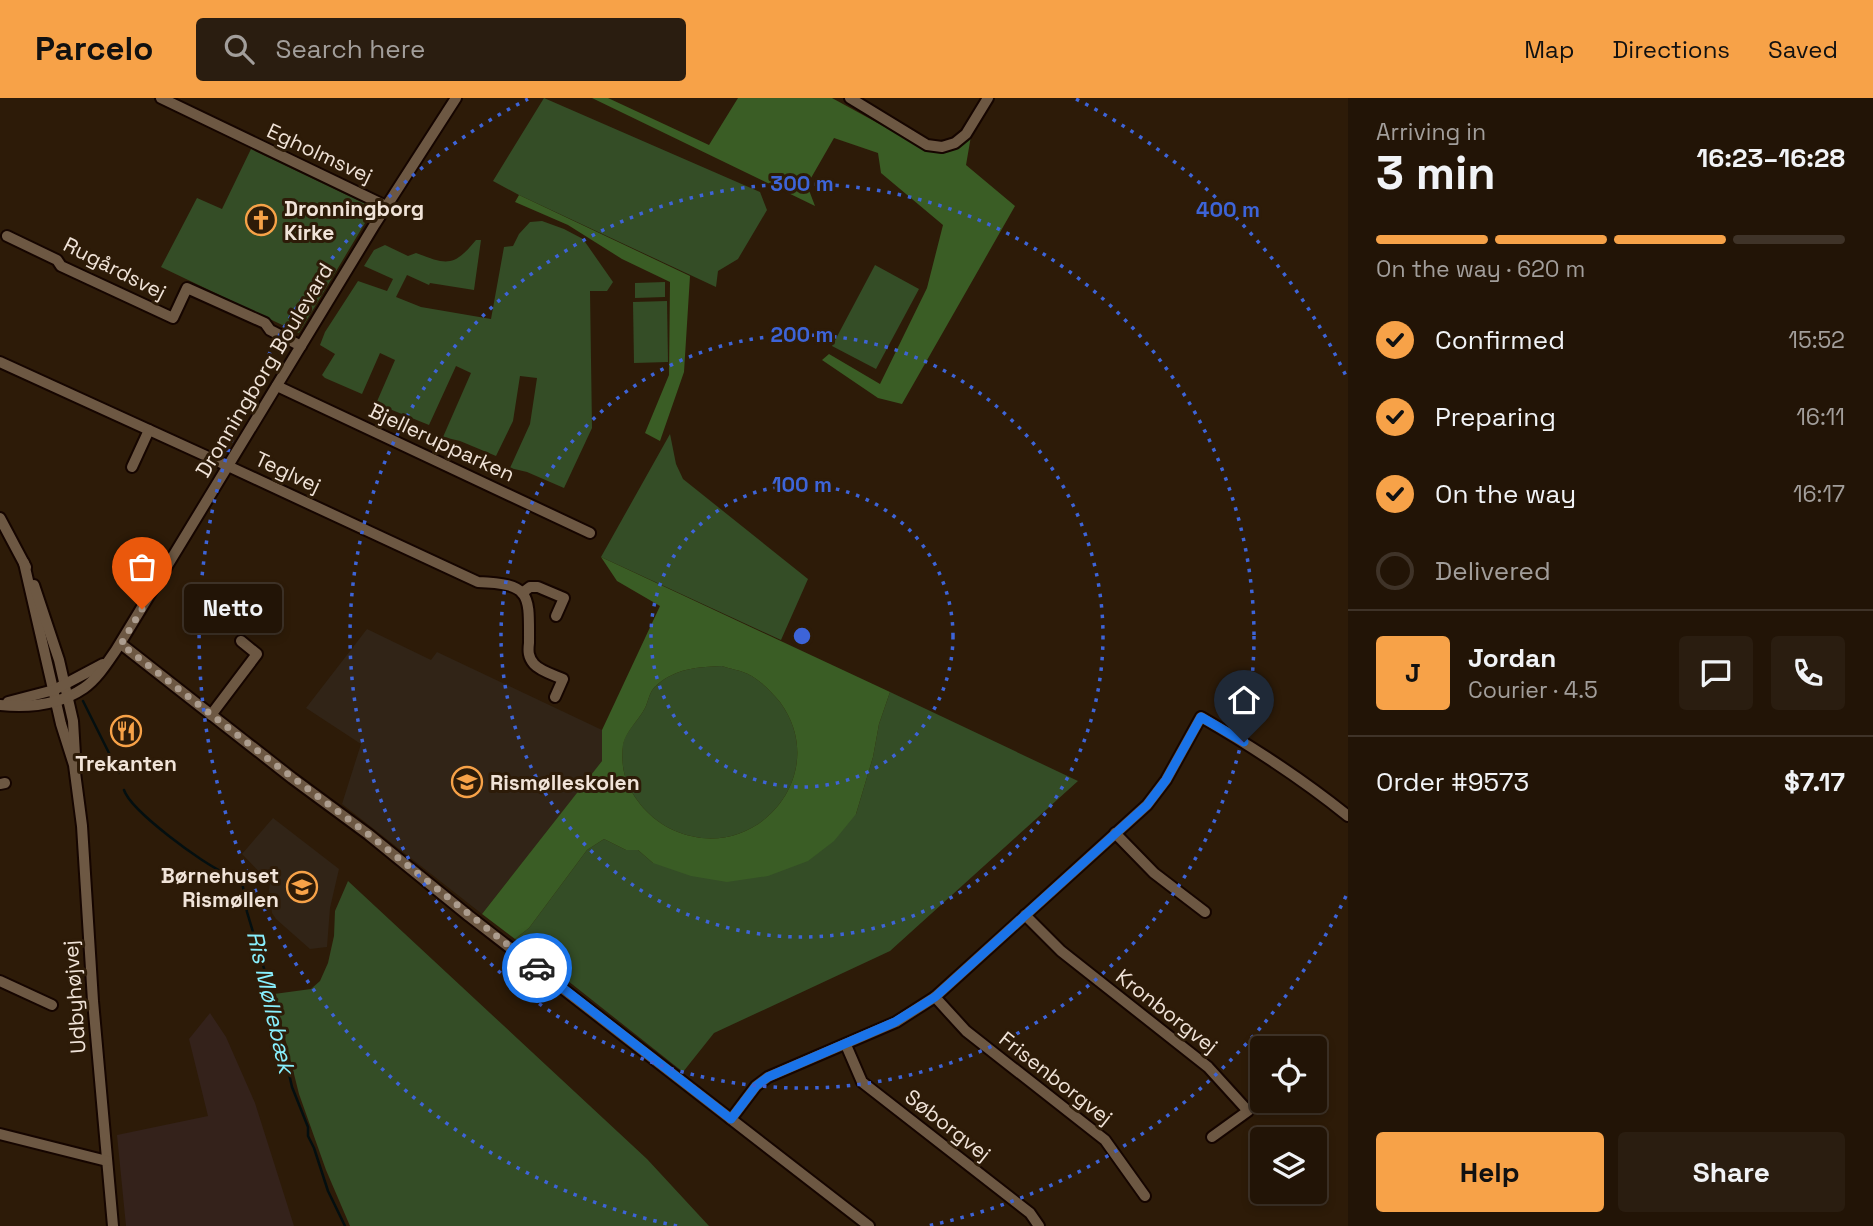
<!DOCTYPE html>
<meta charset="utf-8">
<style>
body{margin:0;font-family:"Space Grotesk",sans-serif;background:#2a1d10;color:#f1f3f6;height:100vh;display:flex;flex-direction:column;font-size:26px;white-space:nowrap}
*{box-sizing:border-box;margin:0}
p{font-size:23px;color:#a29e9b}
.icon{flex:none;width:38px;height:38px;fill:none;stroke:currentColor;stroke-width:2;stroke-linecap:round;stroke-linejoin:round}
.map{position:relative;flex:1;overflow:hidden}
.details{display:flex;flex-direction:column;background:#221406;width:525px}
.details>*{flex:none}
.tools{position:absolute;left:1250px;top:938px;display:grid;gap:14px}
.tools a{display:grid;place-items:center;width:77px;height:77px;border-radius:7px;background:#221406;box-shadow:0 4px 10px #0003,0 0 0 2px #3f3328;font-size:35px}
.pin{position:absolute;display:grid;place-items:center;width:60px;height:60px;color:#fff;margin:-72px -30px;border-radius:50% 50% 50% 0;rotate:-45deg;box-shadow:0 0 7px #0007}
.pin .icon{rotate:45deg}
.courier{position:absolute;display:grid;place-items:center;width:70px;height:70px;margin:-35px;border:5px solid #1a73e8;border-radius:50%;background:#fff;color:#222;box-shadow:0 2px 9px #0007}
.bubble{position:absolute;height:49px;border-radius:7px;background:#221406;box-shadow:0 4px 10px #0003,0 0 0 2px #3f3328;font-size:23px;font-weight:600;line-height:49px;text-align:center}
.headline em{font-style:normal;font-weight:600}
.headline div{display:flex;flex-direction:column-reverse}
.headline{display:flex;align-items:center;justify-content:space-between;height:119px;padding:0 28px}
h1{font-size:46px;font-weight:600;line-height:52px}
.bar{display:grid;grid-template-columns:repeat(4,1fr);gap:10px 7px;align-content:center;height:84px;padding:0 28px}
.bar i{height:9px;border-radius:5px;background:#3f3328}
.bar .on{background:#f7a248}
.bar p{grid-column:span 4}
.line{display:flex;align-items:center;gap:18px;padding:0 28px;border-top:2px solid #3f3328}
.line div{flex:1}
.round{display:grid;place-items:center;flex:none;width:74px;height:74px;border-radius:7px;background:#2a1d10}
ol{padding:0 28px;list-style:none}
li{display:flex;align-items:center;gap:21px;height:77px}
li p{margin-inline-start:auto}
li .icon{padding:7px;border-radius:50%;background:#f7a248;color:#111;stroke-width:4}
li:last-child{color:#a29e9b}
li i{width:38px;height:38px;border:4px solid #3f3328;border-radius:50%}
.button{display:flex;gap:14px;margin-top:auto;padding:14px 28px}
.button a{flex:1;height:80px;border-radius:7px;background:#f7a248;color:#111;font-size:28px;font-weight:600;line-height:80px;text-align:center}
.button a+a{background:#2a1d10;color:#f1f3f6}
header{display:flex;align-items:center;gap:42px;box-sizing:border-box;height:98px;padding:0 35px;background:#f7a248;color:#111}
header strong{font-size:33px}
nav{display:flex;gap:38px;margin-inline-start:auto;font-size:24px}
.search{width:490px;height:63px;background:#2a1d10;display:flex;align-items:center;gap:18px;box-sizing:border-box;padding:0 24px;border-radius:7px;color:#a29e9b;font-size:26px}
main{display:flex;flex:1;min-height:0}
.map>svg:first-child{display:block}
.industrial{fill:#34221b}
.education{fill:#312417}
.green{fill:#344d26}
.forest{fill:#3a5d25;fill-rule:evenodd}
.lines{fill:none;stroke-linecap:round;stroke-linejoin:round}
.stream{stroke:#040f10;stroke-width:2.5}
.minor-casing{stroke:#150500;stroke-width:14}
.minor{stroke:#6d5843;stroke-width:10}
.done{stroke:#ac9d8f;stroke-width:7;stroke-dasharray:0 12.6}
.route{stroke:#1a73e8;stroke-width:9}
.ring{fill:none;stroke:#3d64d8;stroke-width:3.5;stroke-dasharray:3.5 7}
.labels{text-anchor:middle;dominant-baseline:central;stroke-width:6;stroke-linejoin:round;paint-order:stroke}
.street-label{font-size:21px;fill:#f0e3d8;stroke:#2d1b08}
.poi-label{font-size:21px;font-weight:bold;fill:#f0e3d8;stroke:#2d1b08;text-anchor:start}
.water-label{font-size:23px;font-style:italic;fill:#88effd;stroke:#2d1b08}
.centre{fill:#3d64d8;stroke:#2d1b08;stroke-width:3.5}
.ring-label{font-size:21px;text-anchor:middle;font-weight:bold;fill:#3d64d8;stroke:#2d1b08;stroke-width:6;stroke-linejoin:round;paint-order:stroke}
</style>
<header>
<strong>Parcelo</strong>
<div class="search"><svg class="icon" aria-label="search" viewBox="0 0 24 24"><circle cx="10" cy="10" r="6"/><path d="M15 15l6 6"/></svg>Search here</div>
<nav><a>Map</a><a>Directions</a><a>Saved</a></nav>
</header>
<main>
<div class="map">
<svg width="1348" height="1128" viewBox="0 0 1348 1128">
<rect width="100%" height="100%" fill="#2d1b08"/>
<!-- industrial -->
<polygon class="industrial" points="210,915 226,939 255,1005 294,1128 126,1128 117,1037 208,1018 189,941"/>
<!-- education -->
<g class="education">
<polygon points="367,531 431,562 437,554 602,632 603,662 482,816 342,706 361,646 306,610"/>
<polygon points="273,720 339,771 330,810 327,849 310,851 276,821 272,815 271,807 269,792 270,785 242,756"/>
</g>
<!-- green -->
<g class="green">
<polygon points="544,0 760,94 767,112 738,161 718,173 716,189 519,97 493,83"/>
<polygon points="251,51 374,110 299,235 161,169 197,100 222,111"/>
<path d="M542,123L564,131L583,141L613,184L607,193H590L592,330L564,390L527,374L510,370L530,326L537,280L520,278L513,323L496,358L460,343L443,339L471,275L456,268L429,327L392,312L375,308L395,262L380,255L362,296L325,280L322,277L335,256L320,247L325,234L358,183L387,193L393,181L364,168L374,152L385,147L408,158L416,155C447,167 454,169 476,142H481L474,192L430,185L429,187L407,177L396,199L421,209L491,221L504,149L513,148L519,136L530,124Z"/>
<polygon points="875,167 919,191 876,271 832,248"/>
<polygon points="665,184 665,199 635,200 635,185"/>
<polygon points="667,203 668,264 634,265 633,204"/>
<polygon points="670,336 676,366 683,381 808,481 781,542 601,459"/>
<path d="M722,568C730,571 740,572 748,576C760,582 771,593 780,604C833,676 755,769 673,732C651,722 632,701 625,678C622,668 622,657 623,646C625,634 639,622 645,610C648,604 649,596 653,591C657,586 665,580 670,578C687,569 704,569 722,568Z"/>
<polygon points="890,594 1078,683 890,853 714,935 683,974 515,841 529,830 587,752 604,741 626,752 638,752 653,765 856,716 873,659 879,626"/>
<polygon points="348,783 647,1061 709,1128 350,1128 326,1072 299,996 274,896 311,891 320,883 328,865 334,838 335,813"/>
</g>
<!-- forest -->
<g class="forest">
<polygon points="592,0 608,0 709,47 738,0 832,0 927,52 945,53 959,50 971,38 966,67 1015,108 902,306 878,300 822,262 829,256 880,286 927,190 943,127 881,75 878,55 834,40 807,87 815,108"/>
<polygon points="519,97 690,178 684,274 660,343 645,335 669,277 670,184 622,161 568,127 515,104"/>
<path d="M601,459L890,594L879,626L873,659L856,716L834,743L808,763L768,778L727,784L691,778L653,765L638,752H626L604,741L587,752L529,830L515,841L482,816L602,663V632L660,508L617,483ZM722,568C730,571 740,572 748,576C760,582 771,593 780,604C833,676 755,769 673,732C651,722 632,701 625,678C622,668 622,657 623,647C625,634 639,622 645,610C648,604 649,596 653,591C657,586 665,580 670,578C687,569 704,569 722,568Z"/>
</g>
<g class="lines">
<!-- stream -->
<g class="stream">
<polyline points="83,603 119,675"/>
<path d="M124,692C131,713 203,766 225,775C230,777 236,777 241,777L247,814L269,887L292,989L308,1029V1038L314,1050L328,1093L345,1128"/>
</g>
<!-- minor casing -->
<g class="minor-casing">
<g id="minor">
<polyline points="161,0 386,108"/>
<polyline points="850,0 927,47 942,49 955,45 966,36 988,0"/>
<polyline points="7,138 57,162 61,168 173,220 187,190 265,225 270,232 301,248"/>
<path d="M0,264L228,368L478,484C532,486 529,496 529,545C528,553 528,559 534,566C540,573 554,577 563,581L555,599"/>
<polyline points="277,288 590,435"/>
<polyline points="132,369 149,332"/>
<polyline points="0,420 26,469"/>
<polyline points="24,465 61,626 74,667 82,728 93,903 113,1128"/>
<polyline points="34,487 59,562 73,623 75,657"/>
<polyline points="522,495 530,489 538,489 564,500 556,518"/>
<polyline points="121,546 292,680 368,736 469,818 869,1128"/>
<polyline points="8,604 54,592 103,566"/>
<path d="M0,607C29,610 59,607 84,590C97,581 107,565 116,552L375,126L456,0"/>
<polyline points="211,617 257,556 241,543"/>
<polyline points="0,686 5,685"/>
<polyline points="1115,735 1154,775 1205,814"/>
<polyline points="1025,817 1061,853 1208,969 1248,1013 1212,1039"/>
<polyline points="0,883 52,907"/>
<polyline points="935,899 966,933 1105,1042 1145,1098"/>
<polyline points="846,947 862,984 1030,1115 1039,1128"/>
<path d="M731,1021L756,988L768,979L896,924L935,899L1147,707L1166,682L1201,619C1253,649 1301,680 1348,718"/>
<polyline points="0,1036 107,1063"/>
</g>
</g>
<!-- minor -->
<use href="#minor" class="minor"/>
</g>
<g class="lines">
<!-- done -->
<polyline class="done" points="142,511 121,546 272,664 368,736 537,870"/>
<!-- route -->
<polyline class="route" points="537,870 731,1021 756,988 768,979 895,924 935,899 1147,707 1166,682 1201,619 1244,644"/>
</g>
<!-- distance rings -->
<g class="ring">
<circle cx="802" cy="538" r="151"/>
<circle cx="802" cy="538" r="301"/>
<circle cx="802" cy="538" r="452"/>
<path d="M1346 798A603 603 0 0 1 927 1128M677 1128A603 603 0 0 1 528 1M1076 1A603 603 0 0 1 1346 278"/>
</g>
<!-- icons -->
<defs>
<g id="church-ring" transform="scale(1.575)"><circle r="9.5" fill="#2d1b08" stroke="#f7a248" stroke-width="1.5"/><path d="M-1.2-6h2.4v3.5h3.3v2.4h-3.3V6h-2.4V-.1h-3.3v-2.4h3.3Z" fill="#f7a248"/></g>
<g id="restaurant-ring" transform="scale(1.575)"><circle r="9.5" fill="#2d1b08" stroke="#f7a248" stroke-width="1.5"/><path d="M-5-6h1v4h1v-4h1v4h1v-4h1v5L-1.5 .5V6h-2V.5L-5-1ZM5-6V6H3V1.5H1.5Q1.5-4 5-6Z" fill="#f7a248"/></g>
<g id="school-ring" transform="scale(1.575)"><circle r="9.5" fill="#2d1b08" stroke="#f7a248" stroke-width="1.5"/><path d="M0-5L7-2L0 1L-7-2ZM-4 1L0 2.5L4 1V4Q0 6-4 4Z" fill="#f7a248"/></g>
</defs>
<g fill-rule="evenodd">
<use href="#church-ring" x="261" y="122"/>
<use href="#restaurant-ring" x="126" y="633"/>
<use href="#school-ring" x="467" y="684"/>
<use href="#school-ring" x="302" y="789"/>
</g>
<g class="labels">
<!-- street labels -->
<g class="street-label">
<text transform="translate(320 55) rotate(25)">Egholmsvej</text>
<text transform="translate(115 170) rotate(27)">Rugårdsvej</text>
<text transform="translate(264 272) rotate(-59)">Dronningborg Boulevard</text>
<text transform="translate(442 344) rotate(25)">Bjellerupparken</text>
<text transform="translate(288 374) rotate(25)">Teglvej</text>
<text transform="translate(74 899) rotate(-94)">Udbyhøjvej</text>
<text transform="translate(1167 913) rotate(38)">Kronborgvej</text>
<text transform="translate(1056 980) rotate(38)">Frisenborgvej</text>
<text transform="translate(948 1027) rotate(38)">Søborgvej</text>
</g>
<!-- poi labels -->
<g class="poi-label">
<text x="284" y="110">Dronningborg<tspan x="284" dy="24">Kirke</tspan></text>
<text x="126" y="665" text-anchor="middle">Trekanten</text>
<text x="490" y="684">Rismølleskolen</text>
<text x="279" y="777" text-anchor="end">Børnehuset<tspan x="279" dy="24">Rismøllen</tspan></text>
</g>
<!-- water labels -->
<g class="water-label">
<text transform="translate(271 904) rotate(77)">Ris Møllebæk</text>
</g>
</g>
<circle cx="802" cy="538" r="10" class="centre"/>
<g class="ring-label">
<text x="802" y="93">300 m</text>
<text x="1228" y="119">400 m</text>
<text x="802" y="244">200 m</text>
<text x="802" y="394">100 m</text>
</g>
</svg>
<div class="tools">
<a><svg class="icon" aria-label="locate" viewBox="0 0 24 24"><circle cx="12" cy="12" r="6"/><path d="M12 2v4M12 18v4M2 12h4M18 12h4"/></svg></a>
<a><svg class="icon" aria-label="layers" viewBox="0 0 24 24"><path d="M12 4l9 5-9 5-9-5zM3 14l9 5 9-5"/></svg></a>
</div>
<div class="pin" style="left:142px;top:511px;background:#ea580c"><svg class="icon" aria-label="bag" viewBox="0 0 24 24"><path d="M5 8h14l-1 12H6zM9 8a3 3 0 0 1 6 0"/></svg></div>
<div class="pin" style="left:1244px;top:644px;background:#1f2937"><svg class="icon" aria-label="home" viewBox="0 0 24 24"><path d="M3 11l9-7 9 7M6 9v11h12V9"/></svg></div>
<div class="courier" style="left:537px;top:870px"><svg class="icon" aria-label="car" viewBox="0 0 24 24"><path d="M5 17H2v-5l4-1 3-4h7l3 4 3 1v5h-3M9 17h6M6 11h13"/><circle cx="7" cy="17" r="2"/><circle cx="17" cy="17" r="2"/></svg></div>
<div class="bubble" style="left:184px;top:486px;width:98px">Netto</div>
</div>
<section class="details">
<div class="headline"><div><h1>3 min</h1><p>Arriving in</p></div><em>16:23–16:28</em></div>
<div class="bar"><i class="on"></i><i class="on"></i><i class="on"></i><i></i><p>On the way · 620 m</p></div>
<ol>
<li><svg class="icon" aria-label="check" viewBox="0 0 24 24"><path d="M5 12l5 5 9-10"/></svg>Confirmed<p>15:52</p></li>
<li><svg class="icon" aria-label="check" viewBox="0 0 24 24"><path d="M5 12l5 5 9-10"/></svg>Preparing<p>16:11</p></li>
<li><svg class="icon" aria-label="check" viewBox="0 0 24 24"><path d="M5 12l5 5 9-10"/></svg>On the way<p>16:17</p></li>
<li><i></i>Delivered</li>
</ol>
<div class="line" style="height:126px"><b class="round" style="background:#f7a248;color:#111">J</b><div><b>Jordan</b><p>Courier · 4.5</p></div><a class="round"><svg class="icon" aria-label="chat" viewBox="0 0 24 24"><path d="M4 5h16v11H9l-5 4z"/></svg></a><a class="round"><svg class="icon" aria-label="phone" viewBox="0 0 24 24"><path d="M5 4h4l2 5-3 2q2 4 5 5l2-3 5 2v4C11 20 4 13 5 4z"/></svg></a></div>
<div class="line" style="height:91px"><div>Order #9573</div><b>$7.17</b></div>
<div class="button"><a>Help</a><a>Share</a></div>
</section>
</main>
